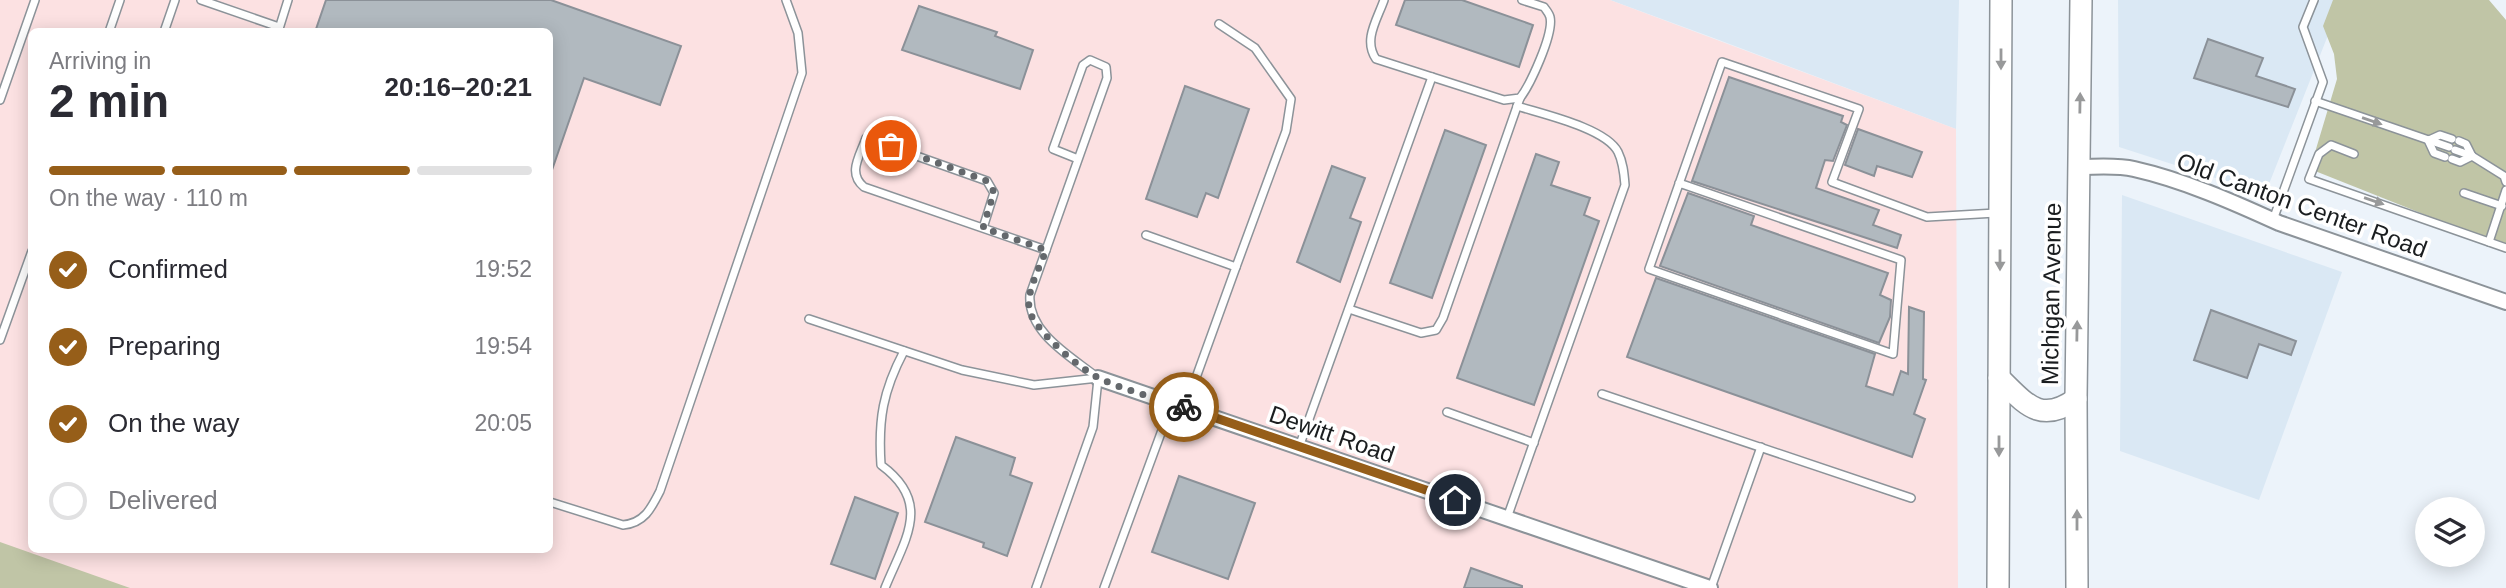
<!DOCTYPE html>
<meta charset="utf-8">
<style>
body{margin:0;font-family:Arial,sans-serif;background:#f7f7f7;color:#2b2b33;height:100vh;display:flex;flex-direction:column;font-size:26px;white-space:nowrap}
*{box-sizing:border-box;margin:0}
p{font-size:23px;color:#7c7c81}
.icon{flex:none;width:38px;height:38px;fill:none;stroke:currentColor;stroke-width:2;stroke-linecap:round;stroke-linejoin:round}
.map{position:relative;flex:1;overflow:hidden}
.panel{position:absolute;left:28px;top:28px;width:525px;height:525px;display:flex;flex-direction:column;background:#fff;border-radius:10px;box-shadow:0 4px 18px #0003}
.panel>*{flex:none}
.buttons{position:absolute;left:2415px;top:497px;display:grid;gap:14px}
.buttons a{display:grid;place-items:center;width:70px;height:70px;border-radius:50%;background:#fff;box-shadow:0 4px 18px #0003;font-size:35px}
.pin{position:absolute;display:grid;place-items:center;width:60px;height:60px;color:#fff;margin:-30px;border:4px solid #fff;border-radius:50%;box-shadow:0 2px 7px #0007}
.courier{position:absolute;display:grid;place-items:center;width:70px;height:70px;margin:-35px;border:5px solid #965e19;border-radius:50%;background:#fff;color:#222;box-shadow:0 2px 9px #0007}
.summary em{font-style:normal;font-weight:800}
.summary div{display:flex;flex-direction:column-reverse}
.summary{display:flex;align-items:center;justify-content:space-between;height:119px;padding:0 21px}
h1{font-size:46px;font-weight:800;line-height:52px}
.bar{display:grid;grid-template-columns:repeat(4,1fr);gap:10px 7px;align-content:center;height:84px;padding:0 21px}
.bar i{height:9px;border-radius:5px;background:#e1e1e2}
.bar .on{background:#965e19}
.bar p{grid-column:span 4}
ol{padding:0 21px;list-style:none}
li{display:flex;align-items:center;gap:21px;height:77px}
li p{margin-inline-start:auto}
li .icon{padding:7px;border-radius:50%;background:#965e19;color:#fff;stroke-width:4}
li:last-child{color:#7c7c81}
li i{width:38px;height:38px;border:4px solid #e1e1e2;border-radius:50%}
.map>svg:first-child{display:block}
.built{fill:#dae8f4}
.industrial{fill:#fce1e2;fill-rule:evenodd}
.green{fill:#c0c5a6}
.building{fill:#b1b9bf;stroke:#8b9198;stroke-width:2}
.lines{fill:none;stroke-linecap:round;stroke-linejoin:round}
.lane-casing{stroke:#8c9399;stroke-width:10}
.street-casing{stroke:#8c9399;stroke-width:18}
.primary-casing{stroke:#8c9399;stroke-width:24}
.lane{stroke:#fff;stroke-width:7}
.street{stroke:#fff;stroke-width:14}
.primary{stroke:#fff;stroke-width:21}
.oneway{fill:#98999a}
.done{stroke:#64686c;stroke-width:7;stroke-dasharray:0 12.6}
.route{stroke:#965e19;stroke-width:9}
.labels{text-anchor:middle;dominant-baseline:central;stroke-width:7;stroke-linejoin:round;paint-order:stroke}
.street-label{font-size:24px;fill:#1a1d1f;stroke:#fff}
</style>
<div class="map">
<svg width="2506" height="588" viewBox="0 0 2506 588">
<rect width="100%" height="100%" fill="#ecf3fa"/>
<!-- built -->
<g class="built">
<polygon points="1610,0 1959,0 1956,129 1711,37"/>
<polygon points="2118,0 2342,0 2265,194 2119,147"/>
<polygon points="2122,195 2342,272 2259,500 2120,451"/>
</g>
<!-- industrial -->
<path class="industrial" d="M0,0H1610L1956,129L1958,588H98L0,553ZM32,32H550V550H32Z"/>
<!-- green -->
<g class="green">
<polygon points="2333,0 2489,0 2506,20 2506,247 2310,169 2337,79 2334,54 2323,26"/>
<polygon points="0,542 130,588 0,588"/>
</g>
<!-- building -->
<g class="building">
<polygon points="326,0 551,0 681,46 660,105 584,78 552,170 550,32 315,32"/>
<polygon points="1405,0 1462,0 1533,25 1519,67 1396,25"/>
<polygon points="919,6 997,32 995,36 1033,50 1020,89 902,50"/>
<polygon points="2208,39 2263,58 2256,76 2295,89 2288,107 2194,78"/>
<polygon points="1729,77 1843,116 1841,122 1847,125 1833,161 1825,160 1816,188 1879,210 1873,225 1901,235 1897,248 1692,181"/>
<polygon points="1185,86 1249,109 1218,198 1206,193 1197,217 1146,199"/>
<polygon points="1858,129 1922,152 1912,177 1877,166 1874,176 1845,165"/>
<polygon points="1445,130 1486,145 1432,298 1390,283"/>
<polygon points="1536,154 1559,162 1551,185 1590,198 1584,215 1599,221 1534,405 1457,378"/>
<polygon points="1332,166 1365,178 1350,218 1361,222 1340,282 1297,262"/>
<polygon points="1688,193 1754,216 1751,225 1888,273 1880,295 1891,300 1890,317 1879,343 1660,266"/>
<polygon points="1656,278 1875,354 1866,386 1893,395 1901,371 1908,374 1909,307 1924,312 1923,379 1926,380 1914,414 1925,419 1912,457 1627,357"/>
<polygon points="2211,310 2296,341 2291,355 2259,344 2247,378 2194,360"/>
<polygon points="956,437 1015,458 1010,475 1032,483 1007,556 983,547 984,543 925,522"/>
<polygon points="1179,476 1255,503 1228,579 1152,552"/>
<polygon points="855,497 898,513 875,579 831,564"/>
<polygon points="1471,568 1522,586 1522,588 1464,588"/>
</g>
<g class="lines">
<!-- lane casing -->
<g class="lane-casing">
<g id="lane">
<polyline points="201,0 279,27"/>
<path d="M1384,0C1377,20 1363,40 1376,59L1504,100L1520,98C1530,85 1554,34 1550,17C1549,13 1546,10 1544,7L1522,0"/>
<polyline points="1219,24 1255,48 1291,99 1286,131 1236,267"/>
<polyline points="109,32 120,0"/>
<polyline points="164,32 175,0"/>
<polyline points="278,32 288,0"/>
<polyline points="0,100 35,0"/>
<polyline points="2315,101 2449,147"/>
<polyline points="2428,140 2434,153 2445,157"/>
<polyline points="2429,140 2440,135 2452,139"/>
<polyline points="2459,141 2466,144 2472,156"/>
<polyline points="2455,150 2472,156 2504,176 2506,182"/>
<polyline points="2354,154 2331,145 2319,154 2309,179 2506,248"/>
<path d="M1078,159L1053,149L1083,65L1090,60L1106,67L1107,78L1030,295C1027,333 1072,357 1098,378"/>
<polyline points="2452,159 2460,162 2472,156"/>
<polyline points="1679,183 1901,260 1893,354 1649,269 1722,62 1859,109 1832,182 1927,217 1996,213"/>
<polyline points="2464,193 2502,206"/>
<polyline points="2273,220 2323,82 2303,27 2314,0"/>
<path d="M983,228L994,193L987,181L866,138C860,156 847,173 864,187L1046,250"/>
<polyline points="1146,235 1236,267 1185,408"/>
<polyline points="2489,242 2506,190"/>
<polyline points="1349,309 1421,333 1436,330 1443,318 1520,98"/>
<polyline points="809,319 962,370 1034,385 1098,378"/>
<polyline points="0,340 32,251"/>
<polyline points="1602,394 1911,498"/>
<polyline points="1447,412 1534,443"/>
<polyline points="1299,447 1432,77"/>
<path d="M550,502L623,525C644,523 651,509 660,491L802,73L798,33L786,0"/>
<path d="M1507,518L1625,185C1624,173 1623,162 1618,152C1606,128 1542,114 1517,106"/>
<path d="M885,588C905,539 933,503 881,465C878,419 883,391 904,351"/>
<polyline points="1036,588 1093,427 1098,379"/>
<polyline points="1104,588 1172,403"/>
<polyline points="1711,588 1761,447"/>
</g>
</g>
<!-- street casing -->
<g class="street-casing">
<g id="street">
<path d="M2079,167C2097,167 2117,165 2134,169C2183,180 2233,202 2279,223L2506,302"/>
<polyline points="1098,378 1710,588"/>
</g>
</g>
<!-- primary casing -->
<g class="primary-casing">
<g id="primary">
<path d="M1999,378C2025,403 2040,425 2076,399"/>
<polyline points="1998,588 2001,0"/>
<polyline points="2077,588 2076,399 2081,0"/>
</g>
</g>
<!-- lane -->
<use href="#lane" class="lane"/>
<!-- street -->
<use href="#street" class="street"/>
<!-- primary -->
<use href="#primary" class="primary"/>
</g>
<!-- one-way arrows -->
<defs><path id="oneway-solid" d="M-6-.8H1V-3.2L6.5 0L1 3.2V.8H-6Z" transform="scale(1.75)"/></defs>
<g class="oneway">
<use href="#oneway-solid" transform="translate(2001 59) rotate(90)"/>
<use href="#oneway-solid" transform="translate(2080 103) rotate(-89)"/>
<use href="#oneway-solid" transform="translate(2372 121) rotate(19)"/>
<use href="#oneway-solid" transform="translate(2374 201) rotate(19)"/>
<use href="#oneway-solid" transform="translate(2000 260) rotate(90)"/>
<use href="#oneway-solid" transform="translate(2077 331) rotate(-89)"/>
<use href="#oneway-solid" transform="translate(1999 446) rotate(90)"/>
<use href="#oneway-solid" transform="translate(2077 520) rotate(-90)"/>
</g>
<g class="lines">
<!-- done -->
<path class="done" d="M891,146L987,181L994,192L983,228L1046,250C1040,267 1027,290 1029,308C1031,328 1082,371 1101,379C1127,391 1156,398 1184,407"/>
<!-- route -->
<polyline class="route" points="1184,407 1455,500"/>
</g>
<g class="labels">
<!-- street labels -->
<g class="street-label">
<text transform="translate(2302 205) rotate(20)">Old Canton Center Road</text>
<text transform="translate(2051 294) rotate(-89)">Michigan Avenue</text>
<text transform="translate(1332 434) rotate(19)">Dewitt Road</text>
</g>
</g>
</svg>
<div class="buttons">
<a><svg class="icon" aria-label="layers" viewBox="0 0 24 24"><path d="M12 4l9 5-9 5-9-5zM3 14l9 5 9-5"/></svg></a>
</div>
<div class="pin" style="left:891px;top:146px;background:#ea580c"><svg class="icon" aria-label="bag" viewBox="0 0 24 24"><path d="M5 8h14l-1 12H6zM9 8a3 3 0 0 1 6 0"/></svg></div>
<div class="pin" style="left:1455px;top:500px;background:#1f2937"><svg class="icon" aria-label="home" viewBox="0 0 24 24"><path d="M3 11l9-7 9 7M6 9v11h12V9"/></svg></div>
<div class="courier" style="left:1184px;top:407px"><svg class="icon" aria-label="bike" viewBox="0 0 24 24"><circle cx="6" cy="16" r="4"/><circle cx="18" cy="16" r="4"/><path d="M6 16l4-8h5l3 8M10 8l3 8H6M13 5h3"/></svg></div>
<section class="panel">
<div class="summary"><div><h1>2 min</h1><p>Arriving in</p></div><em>20:16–20:21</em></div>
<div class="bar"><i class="on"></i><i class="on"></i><i class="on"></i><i></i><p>On the way · 110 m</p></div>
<ol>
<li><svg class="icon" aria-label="check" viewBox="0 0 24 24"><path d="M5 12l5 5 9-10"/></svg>Confirmed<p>19:52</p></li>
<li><svg class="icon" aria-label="check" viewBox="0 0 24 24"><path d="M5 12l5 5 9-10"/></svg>Preparing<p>19:54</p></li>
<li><svg class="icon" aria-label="check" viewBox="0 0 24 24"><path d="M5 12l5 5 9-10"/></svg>On the way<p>20:05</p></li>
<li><i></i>Delivered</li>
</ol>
</section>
</div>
